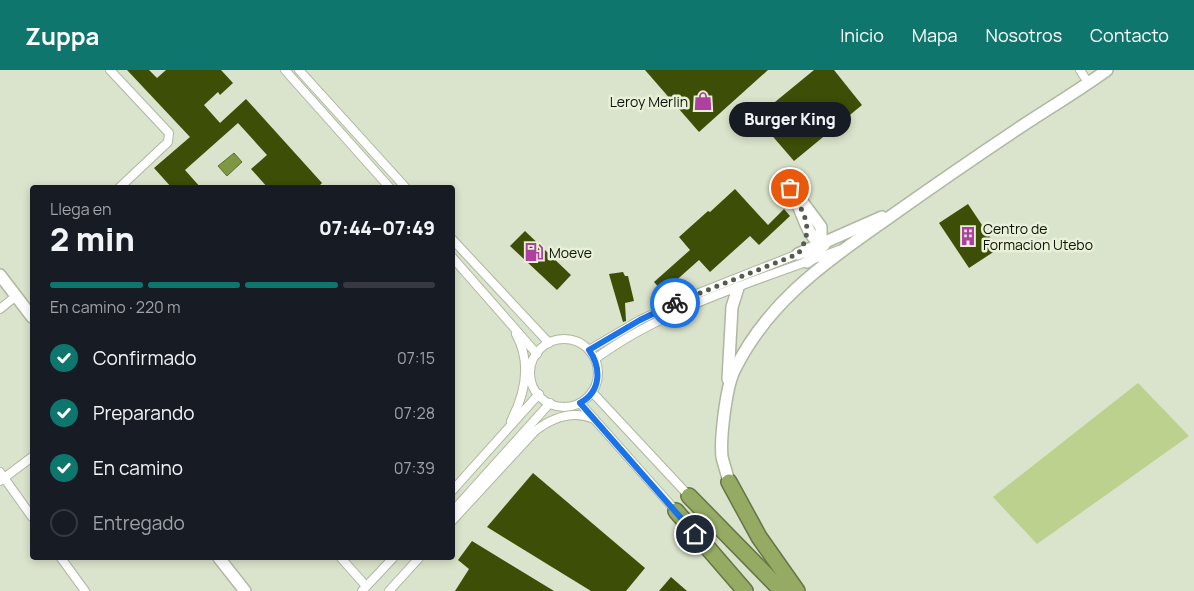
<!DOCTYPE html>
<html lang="es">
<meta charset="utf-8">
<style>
body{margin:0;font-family:Manrope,sans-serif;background:#242831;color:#f1f3f6;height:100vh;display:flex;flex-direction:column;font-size:19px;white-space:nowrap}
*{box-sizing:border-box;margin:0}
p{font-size:16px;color:#9ea1a6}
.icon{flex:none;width:28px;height:28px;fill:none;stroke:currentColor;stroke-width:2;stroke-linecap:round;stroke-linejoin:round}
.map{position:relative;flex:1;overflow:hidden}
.details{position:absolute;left:30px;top:115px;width:425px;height:375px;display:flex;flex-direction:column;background:#171b24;border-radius:5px;box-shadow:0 2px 8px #0003}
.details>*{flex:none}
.pin{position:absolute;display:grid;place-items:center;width:42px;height:42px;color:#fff;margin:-21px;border:2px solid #fff;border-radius:50%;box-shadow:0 1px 5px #0007}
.courier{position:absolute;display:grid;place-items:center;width:50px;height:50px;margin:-25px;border:4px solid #1a73e8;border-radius:50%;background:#fff;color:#222;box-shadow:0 1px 6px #0007}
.bubble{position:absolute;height:35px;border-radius:18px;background:#171b24;box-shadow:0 2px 8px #0003;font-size:16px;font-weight:800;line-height:35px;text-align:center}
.headline em{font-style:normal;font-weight:800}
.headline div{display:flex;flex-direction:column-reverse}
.headline{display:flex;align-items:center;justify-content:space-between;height:85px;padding:0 20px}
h1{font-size:32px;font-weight:800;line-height:38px}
.bar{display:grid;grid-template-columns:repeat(4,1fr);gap:8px 5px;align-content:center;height:60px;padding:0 20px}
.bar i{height:6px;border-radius:4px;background:#363941}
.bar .selected{background:#0f766e}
.bar p{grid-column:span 4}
ol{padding:0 20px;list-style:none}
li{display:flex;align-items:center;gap:15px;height:55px}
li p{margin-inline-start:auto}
li .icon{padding:5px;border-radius:50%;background:#0f766e;color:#fff;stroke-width:4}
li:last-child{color:#9ea1a6}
li i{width:28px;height:28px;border:2px solid #363941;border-radius:50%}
header{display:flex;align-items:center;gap:30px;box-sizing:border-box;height:70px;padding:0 25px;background:#0f766e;color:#fff}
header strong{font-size:24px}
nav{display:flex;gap:28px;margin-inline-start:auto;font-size:18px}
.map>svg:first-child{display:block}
.green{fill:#bbd18d}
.water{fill:#7f9742;stroke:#5d6f31}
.building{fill:#3d4e07}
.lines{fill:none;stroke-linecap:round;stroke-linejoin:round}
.street-casing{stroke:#afb7a0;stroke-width:10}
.secondary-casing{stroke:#afb7a0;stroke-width:14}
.highway-casing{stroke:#667544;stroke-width:18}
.street{stroke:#fff;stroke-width:8}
.secondary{stroke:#fff;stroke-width:11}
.highway{stroke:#95ab63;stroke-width:15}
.done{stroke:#565b4e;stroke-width:5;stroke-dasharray:0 9}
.route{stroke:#1a73e8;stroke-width:6}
.labels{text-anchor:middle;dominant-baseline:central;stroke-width:5;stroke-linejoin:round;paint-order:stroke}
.poi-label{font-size:14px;fill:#0f120a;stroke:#e8f0d8;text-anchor:start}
</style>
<header>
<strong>Zuppa</strong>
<nav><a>Inicio</a><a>Mapa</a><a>Nosotros</a><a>Contacto</a></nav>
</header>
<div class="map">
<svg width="1194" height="521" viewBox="0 0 1194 521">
<rect width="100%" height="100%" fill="#dae3cb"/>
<!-- green -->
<polygon class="green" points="1138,313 1189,366 1037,474 993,427"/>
<!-- water -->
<polygon class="water" points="234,83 242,92 227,106 218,96"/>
<!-- building -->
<g class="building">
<polygon points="127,0 149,0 157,8 166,0 221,0 233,13 220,25 218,22 204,35 220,53 246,29 322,113 317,118 268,118 251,99 267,85 238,53 185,100 201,118 172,118 154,98 190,67"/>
<polygon points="645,0 768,0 699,62"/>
<polygon points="814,0 834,0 862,35 794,91 762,54 764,41"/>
<polygon points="735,119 768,155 784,139 790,146 759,175 750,166 710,202 699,190 663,222 654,212 690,180 679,167 708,141 710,142"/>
<polygon points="968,134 998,179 969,198 939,153"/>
<polygon points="525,161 571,205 557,220 510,176"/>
<polygon points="623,202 625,206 628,206 634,231 625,233 626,251 623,252 609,204"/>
<polygon points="533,403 645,498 626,521 591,521 487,457"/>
<polygon points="472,471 554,521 455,521 469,499 458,490"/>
<polygon points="671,507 687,521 659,521"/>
</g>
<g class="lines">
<!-- street casing -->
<g class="street-casing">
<g id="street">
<polyline points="110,0 169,63 168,72 119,118"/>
<polyline points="285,0 390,118"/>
<polyline points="299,0 406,118"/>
<polyline points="1080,0 1089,14"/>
<polyline points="452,169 549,273"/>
<polyline points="452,187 537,284"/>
<polyline points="0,239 16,226"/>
<circle cx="564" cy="303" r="34"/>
<polyline points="589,280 640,250 684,229 798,184"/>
<path d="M595,289C664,238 758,210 839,180"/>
<polyline points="592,322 689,426"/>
<polyline points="580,333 676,441"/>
<path d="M511,351C525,324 532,293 516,264"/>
<polyline points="0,402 32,447"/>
<polyline points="0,411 32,387"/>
<polyline points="452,421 539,324"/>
<polyline points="452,442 550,333"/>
<path d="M452,451L535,361C552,348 573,340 594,349"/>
<polyline points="61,488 85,521"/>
<polyline points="341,488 366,516"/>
<polyline points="362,521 393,488"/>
<polyline points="389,521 419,488"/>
</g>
</g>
<!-- secondary casing -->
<g class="secondary-casing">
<g id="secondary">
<polyline points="790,118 801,130 821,157 821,177 819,183 807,192"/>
<path d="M796,131C803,144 808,170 824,175"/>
<polyline points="798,184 882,147"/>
<polyline points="0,205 32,247"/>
<polyline points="728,309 732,237 738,218"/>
<path d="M729,412C727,404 724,395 722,387C720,368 726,318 734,301C769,229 828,191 891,146C932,117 974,88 1016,60C1046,40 1078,21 1107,0"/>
<polyline points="219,488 245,521"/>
</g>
</g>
<!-- highway casing -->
<g class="highway-casing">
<g id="highway">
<polyline points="729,412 759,467 797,521"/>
<polyline points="689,426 782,521"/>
<polyline points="676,441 745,521"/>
</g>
</g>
<!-- street -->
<use href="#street" class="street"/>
<!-- secondary -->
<use href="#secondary" class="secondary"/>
<!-- highway -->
<use href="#highway" class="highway"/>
</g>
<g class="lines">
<!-- done -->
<path class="done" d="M675,233L798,184C816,157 803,143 790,118"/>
<!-- route -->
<path class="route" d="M675,233L640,250L589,280C601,297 602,321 580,333L695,464"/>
</g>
<!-- icons -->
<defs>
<g id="shop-bare" transform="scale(1.5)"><path d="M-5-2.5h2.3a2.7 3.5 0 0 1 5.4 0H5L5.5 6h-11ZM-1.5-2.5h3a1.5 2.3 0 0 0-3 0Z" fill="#ae41a0" stroke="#e8f0d8" stroke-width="2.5" paint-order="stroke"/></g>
<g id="building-bare" transform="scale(1.5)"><path d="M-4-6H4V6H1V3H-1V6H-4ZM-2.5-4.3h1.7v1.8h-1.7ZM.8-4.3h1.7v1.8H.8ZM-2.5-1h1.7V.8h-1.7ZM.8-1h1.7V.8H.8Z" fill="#ae41a0" stroke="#e8f0d8" stroke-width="2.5" paint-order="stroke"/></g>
<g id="fuel-bare" transform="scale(1.5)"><path d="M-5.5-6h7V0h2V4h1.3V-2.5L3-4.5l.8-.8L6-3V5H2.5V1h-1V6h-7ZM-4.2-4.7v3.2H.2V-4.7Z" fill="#ae41a0" stroke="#e8f0d8" stroke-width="2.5" paint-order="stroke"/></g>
</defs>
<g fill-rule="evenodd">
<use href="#shop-bare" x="703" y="31"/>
<use href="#building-bare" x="968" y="166"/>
<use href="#fuel-bare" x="534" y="182"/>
</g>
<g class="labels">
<!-- poi labels -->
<g class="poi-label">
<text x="688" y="31" text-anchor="end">Leroy Merlin</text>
<text x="983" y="158">Centro de<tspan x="983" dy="16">Formacion Utebo</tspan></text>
<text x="549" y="182">Moeve</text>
</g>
</g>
</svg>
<div class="pin" style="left:790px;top:118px;background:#ea580c"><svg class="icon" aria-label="bag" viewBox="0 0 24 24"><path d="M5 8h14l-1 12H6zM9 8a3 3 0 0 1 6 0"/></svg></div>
<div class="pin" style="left:695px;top:464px;background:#1f2937"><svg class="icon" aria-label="home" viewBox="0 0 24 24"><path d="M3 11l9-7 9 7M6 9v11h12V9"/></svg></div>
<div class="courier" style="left:675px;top:233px"><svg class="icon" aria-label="bike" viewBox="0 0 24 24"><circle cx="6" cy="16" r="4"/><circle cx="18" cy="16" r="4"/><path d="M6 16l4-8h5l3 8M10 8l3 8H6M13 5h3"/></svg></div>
<div class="bubble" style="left:729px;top:32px;width:122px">Burger King</div>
<section class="details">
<div class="headline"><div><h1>2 min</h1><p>Llega en</p></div><em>07:44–07:49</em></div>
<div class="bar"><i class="selected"></i><i class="selected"></i><i class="selected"></i><i></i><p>En camino · 220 m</p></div>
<ol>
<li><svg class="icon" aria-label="check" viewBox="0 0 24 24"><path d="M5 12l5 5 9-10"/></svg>Confirmado<p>07:15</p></li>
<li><svg class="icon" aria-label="check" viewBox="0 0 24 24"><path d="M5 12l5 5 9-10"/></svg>Preparando<p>07:28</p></li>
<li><svg class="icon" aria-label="check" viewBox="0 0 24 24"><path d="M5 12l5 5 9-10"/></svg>En camino<p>07:39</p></li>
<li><i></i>Entregado</li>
</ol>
</section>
</div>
